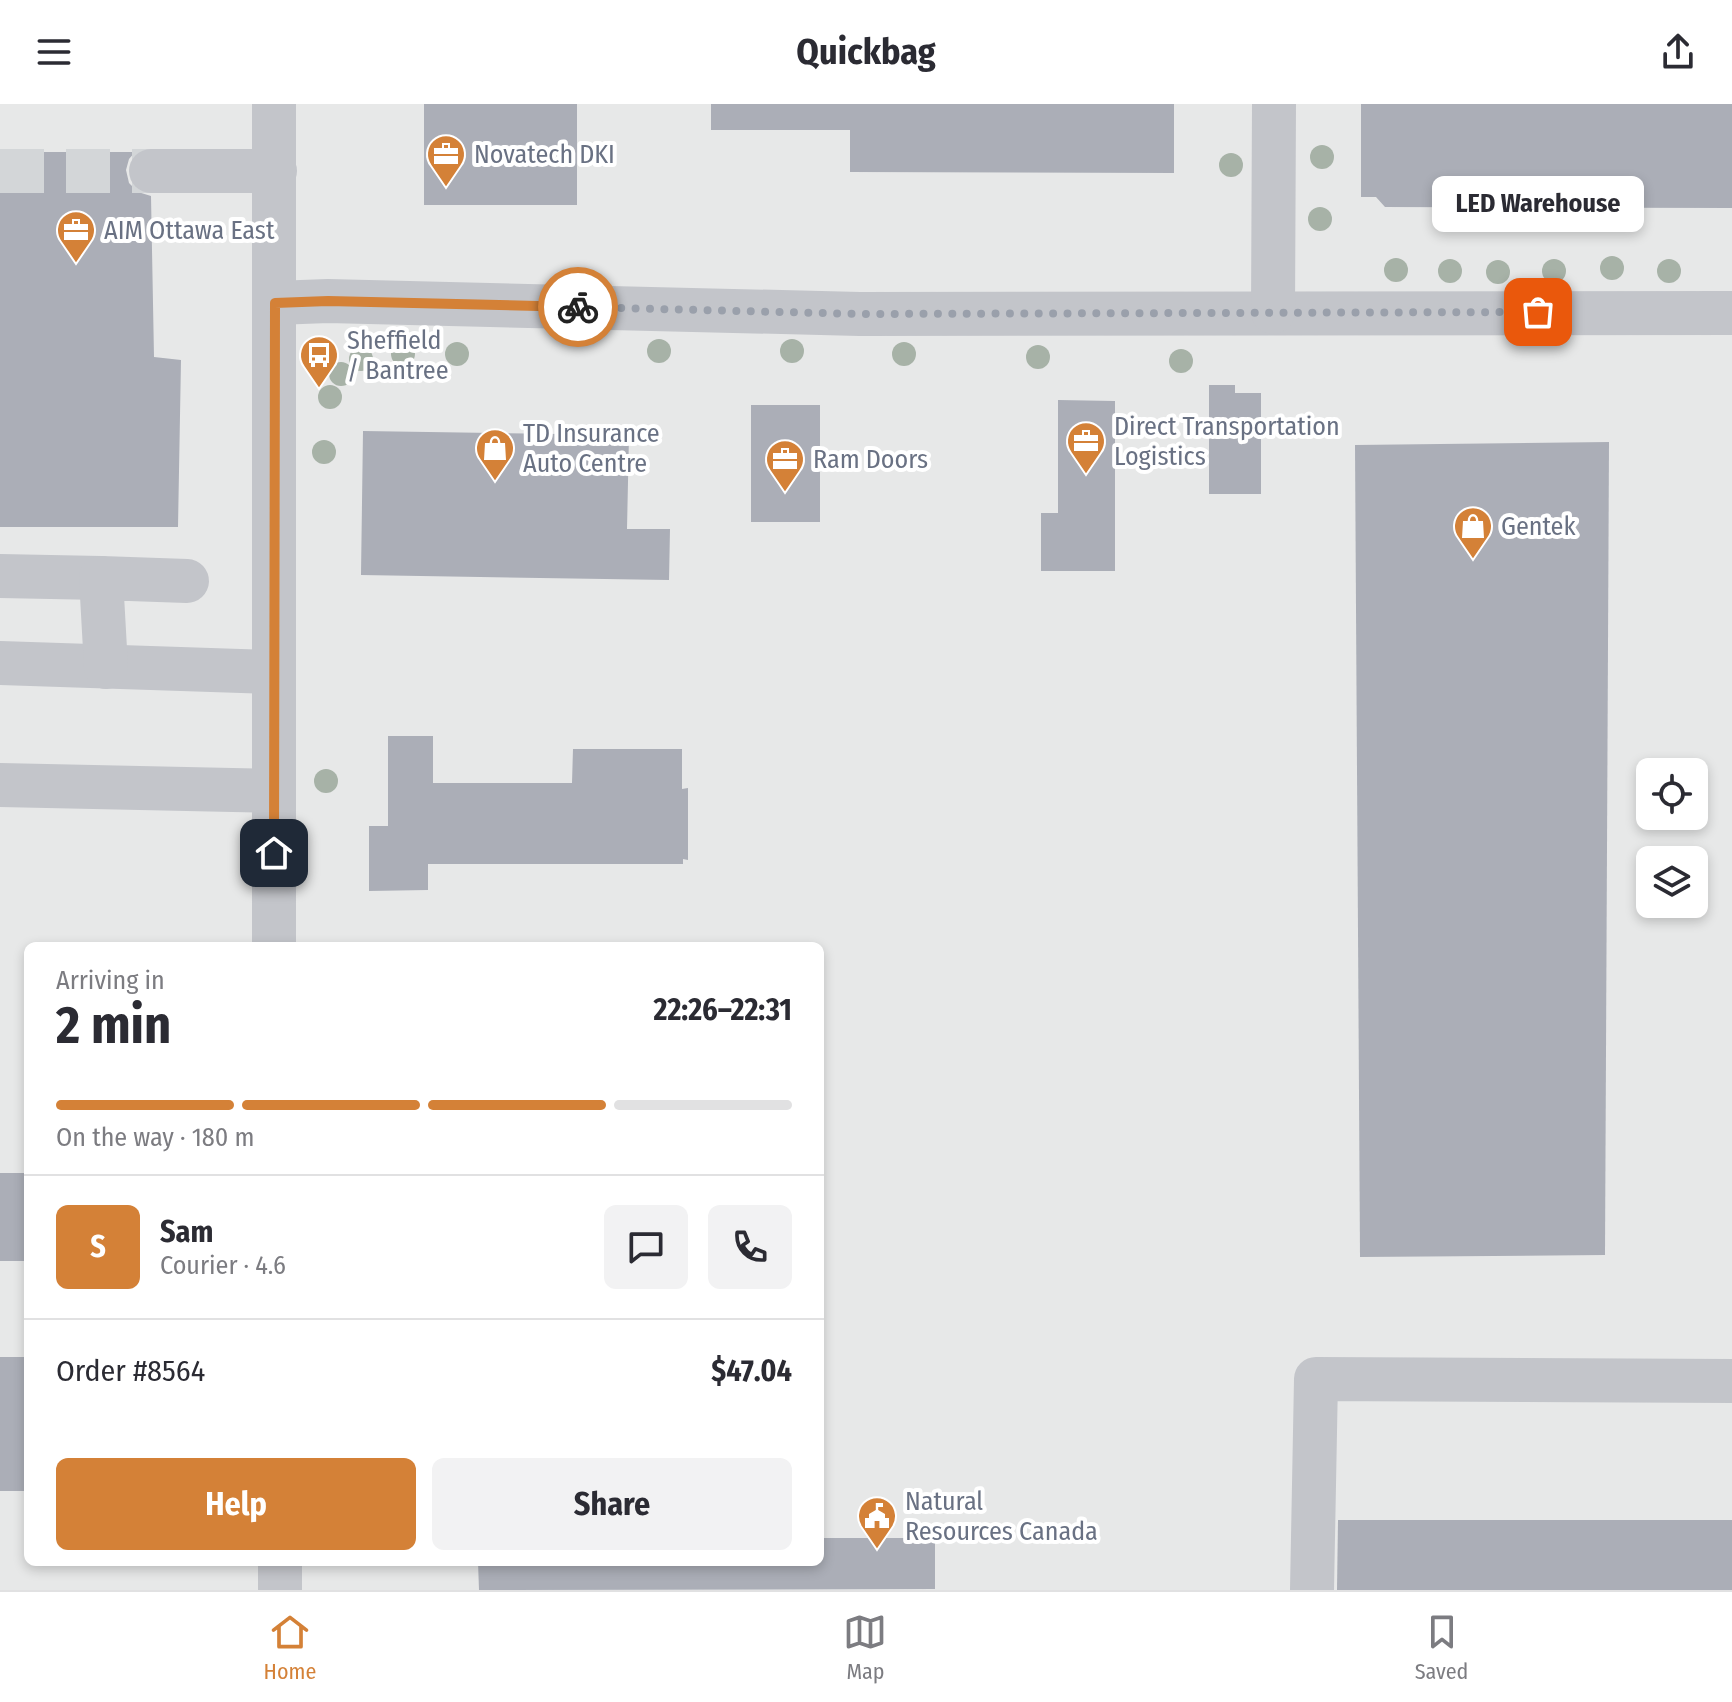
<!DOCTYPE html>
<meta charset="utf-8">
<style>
body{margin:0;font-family:"Fira Sans Condensed",sans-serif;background:#f2f2f3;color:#2b2b33;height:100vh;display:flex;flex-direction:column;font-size:30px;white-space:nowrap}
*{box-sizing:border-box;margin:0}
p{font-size:26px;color:#7c7c81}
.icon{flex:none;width:44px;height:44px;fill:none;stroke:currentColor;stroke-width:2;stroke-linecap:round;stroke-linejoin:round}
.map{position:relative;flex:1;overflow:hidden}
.panel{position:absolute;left:24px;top:838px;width:800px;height:624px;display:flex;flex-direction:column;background:#fff;border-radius:12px;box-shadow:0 4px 12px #0003}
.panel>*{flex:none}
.buttons{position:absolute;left:1636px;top:654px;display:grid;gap:16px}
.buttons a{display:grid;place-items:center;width:72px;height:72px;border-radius:12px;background:#fff;box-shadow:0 4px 12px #0003;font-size:40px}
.pin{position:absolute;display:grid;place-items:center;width:68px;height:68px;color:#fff;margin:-34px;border-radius:16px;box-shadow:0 4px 12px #0006}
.courier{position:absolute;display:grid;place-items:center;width:80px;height:80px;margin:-40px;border:6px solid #d48137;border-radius:50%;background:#fff;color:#222;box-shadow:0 2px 10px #0007}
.bubble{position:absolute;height:56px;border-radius:12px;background:#fff;box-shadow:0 4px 12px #0003;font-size:26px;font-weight:700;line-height:56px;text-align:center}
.summary em{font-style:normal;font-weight:700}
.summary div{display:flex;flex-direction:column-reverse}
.summary{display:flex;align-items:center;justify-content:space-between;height:136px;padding:0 32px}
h1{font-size:52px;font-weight:700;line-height:60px}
.bar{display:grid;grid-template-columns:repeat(4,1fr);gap:12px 8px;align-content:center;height:96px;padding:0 32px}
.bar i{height:10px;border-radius:6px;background:#e1e1e2}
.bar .on{background:#d48137}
.bar p{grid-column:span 4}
.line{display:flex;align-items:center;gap:20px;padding:0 32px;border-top:2px solid #e1e1e2}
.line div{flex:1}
.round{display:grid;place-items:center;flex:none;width:84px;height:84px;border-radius:12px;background:#f2f2f3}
.primary-button{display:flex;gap:16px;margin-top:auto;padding:16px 32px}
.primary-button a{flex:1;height:92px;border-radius:12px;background:#d48137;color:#fff;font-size:32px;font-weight:700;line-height:92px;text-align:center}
.primary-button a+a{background:#f2f2f3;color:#2b2b33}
header{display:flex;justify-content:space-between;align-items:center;height:104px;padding:0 32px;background:#fff;font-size:36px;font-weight:700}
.tabs{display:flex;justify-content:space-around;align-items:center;height:112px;border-top:2px solid #e1e1e2;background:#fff;font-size:22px;color:#7c7c81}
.tabs a{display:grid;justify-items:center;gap:4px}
.tabs .on{color:#d48137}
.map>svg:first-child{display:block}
.built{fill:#e7e8e8;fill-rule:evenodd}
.building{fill:#abaeb7}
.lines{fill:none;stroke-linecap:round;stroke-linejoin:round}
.minor-tunnel{stroke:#d3d6d8;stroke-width:44;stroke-dasharray:44 22;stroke-linecap:butt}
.minor{stroke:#c3c5ca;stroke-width:44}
.tree{fill:#a7b2a7}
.done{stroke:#9aa0ab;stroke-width:8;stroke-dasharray:0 14.4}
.route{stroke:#d48137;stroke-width:10}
.labels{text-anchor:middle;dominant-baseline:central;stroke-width:8;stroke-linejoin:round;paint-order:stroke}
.poi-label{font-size:26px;fill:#697183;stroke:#fff;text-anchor:start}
</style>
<header><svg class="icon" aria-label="menu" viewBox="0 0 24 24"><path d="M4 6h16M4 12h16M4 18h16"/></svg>Quickbag<svg class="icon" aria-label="share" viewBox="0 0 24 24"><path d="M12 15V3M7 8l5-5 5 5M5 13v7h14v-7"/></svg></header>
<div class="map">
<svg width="1732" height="1486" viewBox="0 0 1732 1486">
<rect width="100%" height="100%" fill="#f6f7f4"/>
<!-- built -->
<path class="built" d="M0,0H1732V1486H0ZM1650,668H1694V712H1650ZM1650,756H1694V800H1650ZM28,842H820V1458H28Z"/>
<!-- building -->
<g class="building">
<rect x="424" y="0" width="153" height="101"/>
<polygon points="711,0 1174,0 1174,69 850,68 850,26 711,26"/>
<polygon points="1361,0 1732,0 1732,104 1385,103 1376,93 1361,93"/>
<polygon points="0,48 135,48 129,55 126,66 129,79 138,88 151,92 154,253 181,256 178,423 0,423"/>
<polygon points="1209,281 1235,281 1235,289 1261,289 1261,390 1209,390"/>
<polygon points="1058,296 1115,297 1115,467 1041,467 1041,409 1058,409"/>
<rect x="751" y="301" width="69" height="117"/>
<polygon points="363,327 629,331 627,425 670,425 669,476 361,471"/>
<polygon points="1609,338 1605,1151 1360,1153 1355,341"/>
<polygon points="388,632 433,632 433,679 572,679 573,645 682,645 682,685 688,684 688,756 683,755 683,760 428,760 428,786 369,787 369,722 388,722"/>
<rect x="0" y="1069" width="28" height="88"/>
<rect x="0" y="1253" width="28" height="134"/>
<polygon points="1338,1416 1732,1416 1732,1486 1337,1486"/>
<polygon points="820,1434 935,1434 935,1485 479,1486 478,1458 820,1458"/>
</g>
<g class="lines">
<!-- minor-tunnel -->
<polyline class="minor-tunnel" points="0,67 151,67"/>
<!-- minor -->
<g class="minor">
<polyline points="151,67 275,67"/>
<polyline points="275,199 328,197 860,210 1732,209"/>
<polyline points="1273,208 1274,0"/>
<polyline points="0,472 101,474"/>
<polyline points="0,559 274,568"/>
<polyline points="106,563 101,474 187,477"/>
<polyline points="0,681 274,687"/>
<polyline points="274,842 274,0"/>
<polyline points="280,1458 280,1486"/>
<polyline points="1312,1486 1316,1275 1732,1277"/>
</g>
</g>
<!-- trees -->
<g class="tree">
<circle cx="1322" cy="53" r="12"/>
<circle cx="1231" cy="61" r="12"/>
<circle cx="1320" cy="115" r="12"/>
<circle cx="1612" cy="164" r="12"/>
<circle cx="1396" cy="166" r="12"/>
<circle cx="1450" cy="167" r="12"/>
<circle cx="1554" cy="167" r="12"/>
<circle cx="1669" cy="167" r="12"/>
<circle cx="1498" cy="168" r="12"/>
<circle cx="659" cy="247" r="12"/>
<circle cx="792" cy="247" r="12"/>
<circle cx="403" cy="250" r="12"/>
<circle cx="457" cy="250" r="12"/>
<circle cx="904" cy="250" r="12"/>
<circle cx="1038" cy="253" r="12"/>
<circle cx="361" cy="255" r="12"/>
<circle cx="1181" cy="257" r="12"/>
<circle cx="341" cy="270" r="12"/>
<circle cx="330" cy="293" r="12"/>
<circle cx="324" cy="348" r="12"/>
<circle cx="326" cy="677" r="12"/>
</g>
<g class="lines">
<!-- done -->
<polyline class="done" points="578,203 860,210 1538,208"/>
<!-- route -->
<polyline class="route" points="274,749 275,199 328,197 578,203"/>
</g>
<!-- icons -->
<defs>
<g id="office-pin" transform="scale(2)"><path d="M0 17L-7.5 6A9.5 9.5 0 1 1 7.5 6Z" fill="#d48137" stroke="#fff"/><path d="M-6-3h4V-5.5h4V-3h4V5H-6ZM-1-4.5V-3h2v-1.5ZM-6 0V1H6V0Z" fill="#fff"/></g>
<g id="bus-pin" transform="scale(2)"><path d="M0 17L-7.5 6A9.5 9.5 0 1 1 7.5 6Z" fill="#d48137" stroke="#fff"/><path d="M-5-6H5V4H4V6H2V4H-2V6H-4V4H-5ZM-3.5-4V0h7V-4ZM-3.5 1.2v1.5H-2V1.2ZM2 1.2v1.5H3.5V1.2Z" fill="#fff"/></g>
<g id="shop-pin" transform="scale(2)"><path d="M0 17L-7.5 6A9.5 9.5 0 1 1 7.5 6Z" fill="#d48137" stroke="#fff"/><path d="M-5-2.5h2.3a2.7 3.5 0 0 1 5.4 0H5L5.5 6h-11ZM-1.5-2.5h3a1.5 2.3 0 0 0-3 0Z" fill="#fff"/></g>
<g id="civic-pin" transform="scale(2)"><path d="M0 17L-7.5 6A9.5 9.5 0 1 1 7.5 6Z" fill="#d48137" stroke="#fff"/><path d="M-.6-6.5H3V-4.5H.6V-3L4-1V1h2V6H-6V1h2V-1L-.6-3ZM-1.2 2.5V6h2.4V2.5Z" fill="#fff"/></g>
</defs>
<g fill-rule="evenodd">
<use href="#office-pin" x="446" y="50"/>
<use href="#office-pin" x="76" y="126"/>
<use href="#bus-pin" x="319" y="251"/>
<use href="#office-pin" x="1086" y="337"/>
<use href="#shop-pin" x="495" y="344"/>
<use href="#office-pin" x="785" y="355"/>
<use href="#shop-pin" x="1473" y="422"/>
<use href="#civic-pin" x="877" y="1412"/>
</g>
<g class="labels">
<!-- poi labels -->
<g class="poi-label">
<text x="474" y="50">Novatech DKI</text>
<text x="104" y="126">AIM Ottawa East</text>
<text x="347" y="236">Sheffield<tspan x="347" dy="30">/ Bantree</tspan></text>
<text x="1114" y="322">Direct Transportation<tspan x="1114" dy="30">Logistics</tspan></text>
<text x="523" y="329">TD Insurance<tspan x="523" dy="30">Auto Centre</tspan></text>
<text x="813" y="355">Ram Doors</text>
<text x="1501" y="422">Gentek</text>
<text x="905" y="1397">Natural<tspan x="905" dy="30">Resources Canada</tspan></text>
</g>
</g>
</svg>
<div class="buttons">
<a><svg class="icon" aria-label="locate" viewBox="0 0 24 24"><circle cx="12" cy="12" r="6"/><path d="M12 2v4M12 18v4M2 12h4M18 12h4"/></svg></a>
<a><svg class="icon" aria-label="layers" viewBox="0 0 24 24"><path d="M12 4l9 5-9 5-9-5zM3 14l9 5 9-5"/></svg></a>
</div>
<div class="pin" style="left:1538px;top:208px;background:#ea580c"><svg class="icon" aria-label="bag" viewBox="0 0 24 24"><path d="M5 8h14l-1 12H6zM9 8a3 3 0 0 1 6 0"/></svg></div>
<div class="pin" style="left:274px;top:749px;background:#1f2937"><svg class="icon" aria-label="home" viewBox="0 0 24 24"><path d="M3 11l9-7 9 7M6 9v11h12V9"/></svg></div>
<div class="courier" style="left:578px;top:203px"><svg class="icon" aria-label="bike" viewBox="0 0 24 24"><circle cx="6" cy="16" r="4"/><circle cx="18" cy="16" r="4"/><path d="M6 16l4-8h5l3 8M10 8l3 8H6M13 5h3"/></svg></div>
<div class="bubble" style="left:1432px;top:72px;width:212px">LED Warehouse</div>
<section class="panel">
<div class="summary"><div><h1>2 min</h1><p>Arriving in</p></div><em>22:26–22:31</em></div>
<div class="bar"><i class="on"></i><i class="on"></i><i class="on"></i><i></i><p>On the way · 180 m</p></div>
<div class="line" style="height:144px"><b class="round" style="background:#d48137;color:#fff">S</b><div><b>Sam</b><p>Courier · 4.6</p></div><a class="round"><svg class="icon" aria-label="chat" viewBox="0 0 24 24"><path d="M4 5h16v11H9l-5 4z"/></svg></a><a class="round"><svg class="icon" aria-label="phone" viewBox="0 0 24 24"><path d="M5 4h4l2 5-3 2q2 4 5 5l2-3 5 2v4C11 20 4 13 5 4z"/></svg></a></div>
<div class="line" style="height:104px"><div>Order #8564</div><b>$47.04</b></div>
<div class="primary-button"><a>Help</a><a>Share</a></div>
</section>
</div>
<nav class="tabs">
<a class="on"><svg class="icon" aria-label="home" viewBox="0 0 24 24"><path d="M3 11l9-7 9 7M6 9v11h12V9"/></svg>Home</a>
<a><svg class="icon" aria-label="map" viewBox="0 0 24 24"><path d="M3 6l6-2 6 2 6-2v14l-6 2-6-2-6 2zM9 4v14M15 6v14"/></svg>Map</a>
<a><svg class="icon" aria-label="saved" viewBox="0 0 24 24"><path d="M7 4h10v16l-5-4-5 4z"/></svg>Saved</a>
</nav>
